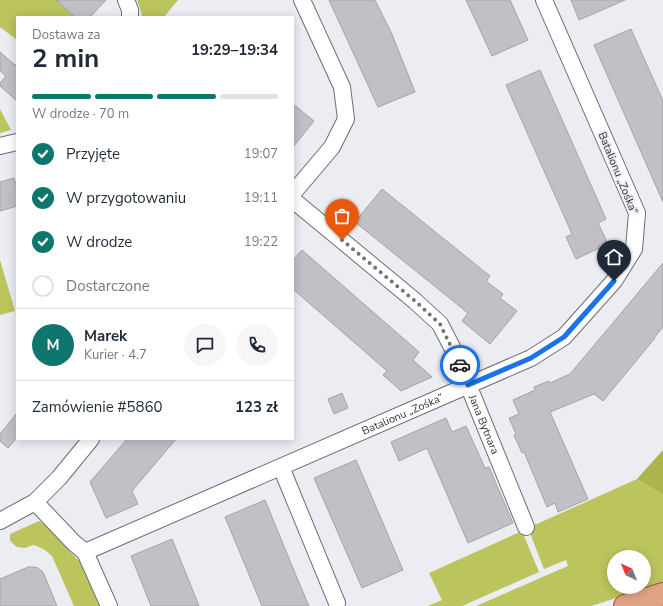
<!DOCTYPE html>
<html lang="pl">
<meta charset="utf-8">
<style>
body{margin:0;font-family:"Nunito Sans",sans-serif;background:#f6f6f7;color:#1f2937;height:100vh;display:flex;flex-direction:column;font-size:15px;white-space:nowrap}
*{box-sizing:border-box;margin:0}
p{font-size:13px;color:#747a83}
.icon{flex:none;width:22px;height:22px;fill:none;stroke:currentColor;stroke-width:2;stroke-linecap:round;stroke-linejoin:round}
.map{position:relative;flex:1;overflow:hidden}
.drawer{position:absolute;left:16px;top:16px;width:278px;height:424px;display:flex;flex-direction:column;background:#fff;border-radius:0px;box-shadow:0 2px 10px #0003}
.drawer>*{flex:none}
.needle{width:26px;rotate:317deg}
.fabs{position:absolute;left:607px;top:550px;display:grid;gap:8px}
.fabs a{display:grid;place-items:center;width:44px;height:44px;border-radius:50%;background:#fff;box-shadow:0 2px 10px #0003;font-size:20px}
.pin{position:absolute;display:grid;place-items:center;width:34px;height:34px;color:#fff;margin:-41px -17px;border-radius:50% 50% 50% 0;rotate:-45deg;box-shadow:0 0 4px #0007}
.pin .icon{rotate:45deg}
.courier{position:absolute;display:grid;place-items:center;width:40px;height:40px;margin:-20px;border:3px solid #1a73e8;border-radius:50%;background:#fff;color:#222;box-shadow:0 1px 5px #0007}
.head em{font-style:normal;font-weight:700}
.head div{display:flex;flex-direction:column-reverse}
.head{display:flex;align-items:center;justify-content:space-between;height:68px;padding:0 16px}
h1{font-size:26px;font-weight:700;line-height:30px}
.bar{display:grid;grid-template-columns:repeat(4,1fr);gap:6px 4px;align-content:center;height:48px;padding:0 16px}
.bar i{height:5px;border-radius:3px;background:#e0e1e3}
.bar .current{background:#0f766e}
.bar p{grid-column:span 4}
.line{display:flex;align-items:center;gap:10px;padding:0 16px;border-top:1px solid #e0e1e3}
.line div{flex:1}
.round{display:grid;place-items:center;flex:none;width:42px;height:42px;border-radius:21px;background:#f6f6f7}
ol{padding:0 16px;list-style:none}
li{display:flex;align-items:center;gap:12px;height:44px}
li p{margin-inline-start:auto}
li .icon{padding:4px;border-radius:50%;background:#0f766e;color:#fff;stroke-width:4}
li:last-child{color:#747a83}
li i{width:22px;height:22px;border:2px solid #e0e1e3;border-radius:50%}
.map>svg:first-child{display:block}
.green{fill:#bcc45e;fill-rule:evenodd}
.forest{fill:#adb44c}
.building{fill:#c1c0c7;stroke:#a3a3aa}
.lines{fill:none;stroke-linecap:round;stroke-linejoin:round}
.minor-casing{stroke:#6e6d74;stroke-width:18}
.primary-casing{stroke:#965434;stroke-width:24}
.minor{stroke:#fff;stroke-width:16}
.primary{stroke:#e0a485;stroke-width:22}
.done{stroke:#747378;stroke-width:4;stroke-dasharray:0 7.2}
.route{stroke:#1a73e8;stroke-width:5}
.labels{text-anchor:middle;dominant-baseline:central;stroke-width:3.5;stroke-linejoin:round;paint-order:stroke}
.street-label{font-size:11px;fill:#333235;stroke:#ececf3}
</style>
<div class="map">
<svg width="663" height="606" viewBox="0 0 663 606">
<rect width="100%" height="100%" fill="#ececf3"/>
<!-- green -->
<g class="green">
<polygon points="0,0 60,0 76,17 17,17 17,40 0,27"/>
<polygon points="137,0 178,0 164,17 141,17 142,15"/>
<polygon points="0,109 11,130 0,133"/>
<polygon points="0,260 15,311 0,315"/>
<path d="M637,479L663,495V583L591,606H476L568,566L566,560L544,569L528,528ZM614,557H644V587H614Z"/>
<polygon points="39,521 47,526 79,561 87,574 101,606 74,606 52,556 45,550 37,546 33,545 25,548 17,547 12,543 10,540 10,534"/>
<polygon points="522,531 539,572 462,606 428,606 442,600 429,573"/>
</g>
<!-- forest -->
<polygon class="forest" points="663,450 663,495 637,479"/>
<!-- building -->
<g class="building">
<polygon points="56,0 106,0 90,17 75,17"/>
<polygon points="329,0 375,0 391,32 415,92 378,107"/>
<polygon points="466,0 510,0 528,40 492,56"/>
<polygon points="571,0 625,0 579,20"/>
<polygon points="631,29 663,101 663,202 594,45"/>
<polygon points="0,52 15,65 17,63 17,101 0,86 0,83 6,76 0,71"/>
<polygon points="540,70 606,219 598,223 608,244 576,259 566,237 572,234 506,85"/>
<polygon points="293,104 314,121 293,147"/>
<polygon points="14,178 17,189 17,206 0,211 0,182"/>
<polygon points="382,189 490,276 486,281 503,294 500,298 517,311 490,344 462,321 468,313 355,222"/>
<polygon points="302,250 419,352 413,360 432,377 401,391 383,375 387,371 293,289 293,260"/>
<polygon points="663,263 663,327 654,338 655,338 603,401 594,394 550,412 588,499 558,512 555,503 547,507 524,452 522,453 514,435 516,434 509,418 519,414 513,400 535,390 534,387 549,381 550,383 570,374 612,324"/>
<polygon points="342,393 348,408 334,414 328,399"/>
<polygon points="17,413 17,438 8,448 0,441 0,434"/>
<polygon points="446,418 452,432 466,426 485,468 489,467 513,523 468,543 427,448 399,461 391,442"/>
<polygon points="127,439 176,439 132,491 138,504 106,518 90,482"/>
<polygon points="356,460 403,570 362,588 314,478"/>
<polygon points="265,500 295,573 309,606 262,606 225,517"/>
<polygon points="172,539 187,576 199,606 151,606 131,556"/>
<polygon points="28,567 34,567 38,568 43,572 57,606 0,606 0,579"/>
</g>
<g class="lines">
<!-- minor casing -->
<g class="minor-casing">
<g id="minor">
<polyline points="126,0 130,10 130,17"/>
<polyline points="0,146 17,142"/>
<polyline points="293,193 332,147 346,119 342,87 302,0"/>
<path id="s1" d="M293,200L415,301L440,324L456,355L526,527"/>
<polyline points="281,467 337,603"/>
<path id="s2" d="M35,502L74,543L85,552L531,358L564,337L614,281L634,249L637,213L544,0"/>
<polyline points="0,521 35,502 59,478 91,439"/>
<polyline points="85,552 109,606"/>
</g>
</g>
<!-- primary casing -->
<g class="primary-casing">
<polyline id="primary" points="625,606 663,594"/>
</g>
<!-- minor -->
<use href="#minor" class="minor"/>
<!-- primary -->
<use href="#primary" class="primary"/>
</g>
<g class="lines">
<!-- done -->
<polyline class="done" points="342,240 415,301 440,324 460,365"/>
<!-- route -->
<polyline class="route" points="460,365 468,385 531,358 564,337 614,281"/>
</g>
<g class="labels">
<!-- street labels -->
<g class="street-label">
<text transform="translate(618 173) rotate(68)">Batalionu „Zośka”</text>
<text stroke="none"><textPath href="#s2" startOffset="417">Batalionu „Zośka”</textPath></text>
<text stroke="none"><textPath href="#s1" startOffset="302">Jana Bytnara</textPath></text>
</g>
</g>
</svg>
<div class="fabs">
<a><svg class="needle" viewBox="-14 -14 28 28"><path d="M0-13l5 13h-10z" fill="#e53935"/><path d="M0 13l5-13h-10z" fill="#747a83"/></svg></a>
</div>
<div class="pin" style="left:342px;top:240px;background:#ea580c"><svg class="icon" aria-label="bag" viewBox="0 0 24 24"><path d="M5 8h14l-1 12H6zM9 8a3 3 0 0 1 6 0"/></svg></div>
<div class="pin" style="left:614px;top:281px;background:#1f2937"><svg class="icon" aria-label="home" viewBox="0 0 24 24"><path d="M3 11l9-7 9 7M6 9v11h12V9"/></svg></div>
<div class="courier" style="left:460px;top:365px"><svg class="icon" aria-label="car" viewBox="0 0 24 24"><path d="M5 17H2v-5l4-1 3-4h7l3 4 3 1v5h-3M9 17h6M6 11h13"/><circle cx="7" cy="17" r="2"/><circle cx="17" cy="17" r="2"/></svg></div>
<section class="drawer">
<div class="head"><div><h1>2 min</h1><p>Dostawa za</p></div><em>19:29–19:34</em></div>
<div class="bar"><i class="current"></i><i class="current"></i><i class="current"></i><i></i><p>W drodze · 70 m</p></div>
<ol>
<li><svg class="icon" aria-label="check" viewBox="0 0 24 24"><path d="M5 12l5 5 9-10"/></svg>Przyjęte<p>19:07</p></li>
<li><svg class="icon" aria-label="check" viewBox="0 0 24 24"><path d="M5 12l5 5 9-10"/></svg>W przygotowaniu<p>19:11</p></li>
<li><svg class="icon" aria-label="check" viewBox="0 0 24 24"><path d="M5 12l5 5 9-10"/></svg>W drodze<p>19:22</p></li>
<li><i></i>Dostarczone</li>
</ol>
<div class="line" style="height:72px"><b class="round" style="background:#0f766e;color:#fff">M</b><div><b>Marek</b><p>Kurier · 4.7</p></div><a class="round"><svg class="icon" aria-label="chat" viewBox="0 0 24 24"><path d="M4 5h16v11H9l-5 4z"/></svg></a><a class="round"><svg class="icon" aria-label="phone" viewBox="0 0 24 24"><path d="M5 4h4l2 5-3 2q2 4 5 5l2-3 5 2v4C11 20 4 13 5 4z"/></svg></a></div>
<div class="line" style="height:52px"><div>Zamówienie #5860</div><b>123 zł</b></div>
</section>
</div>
